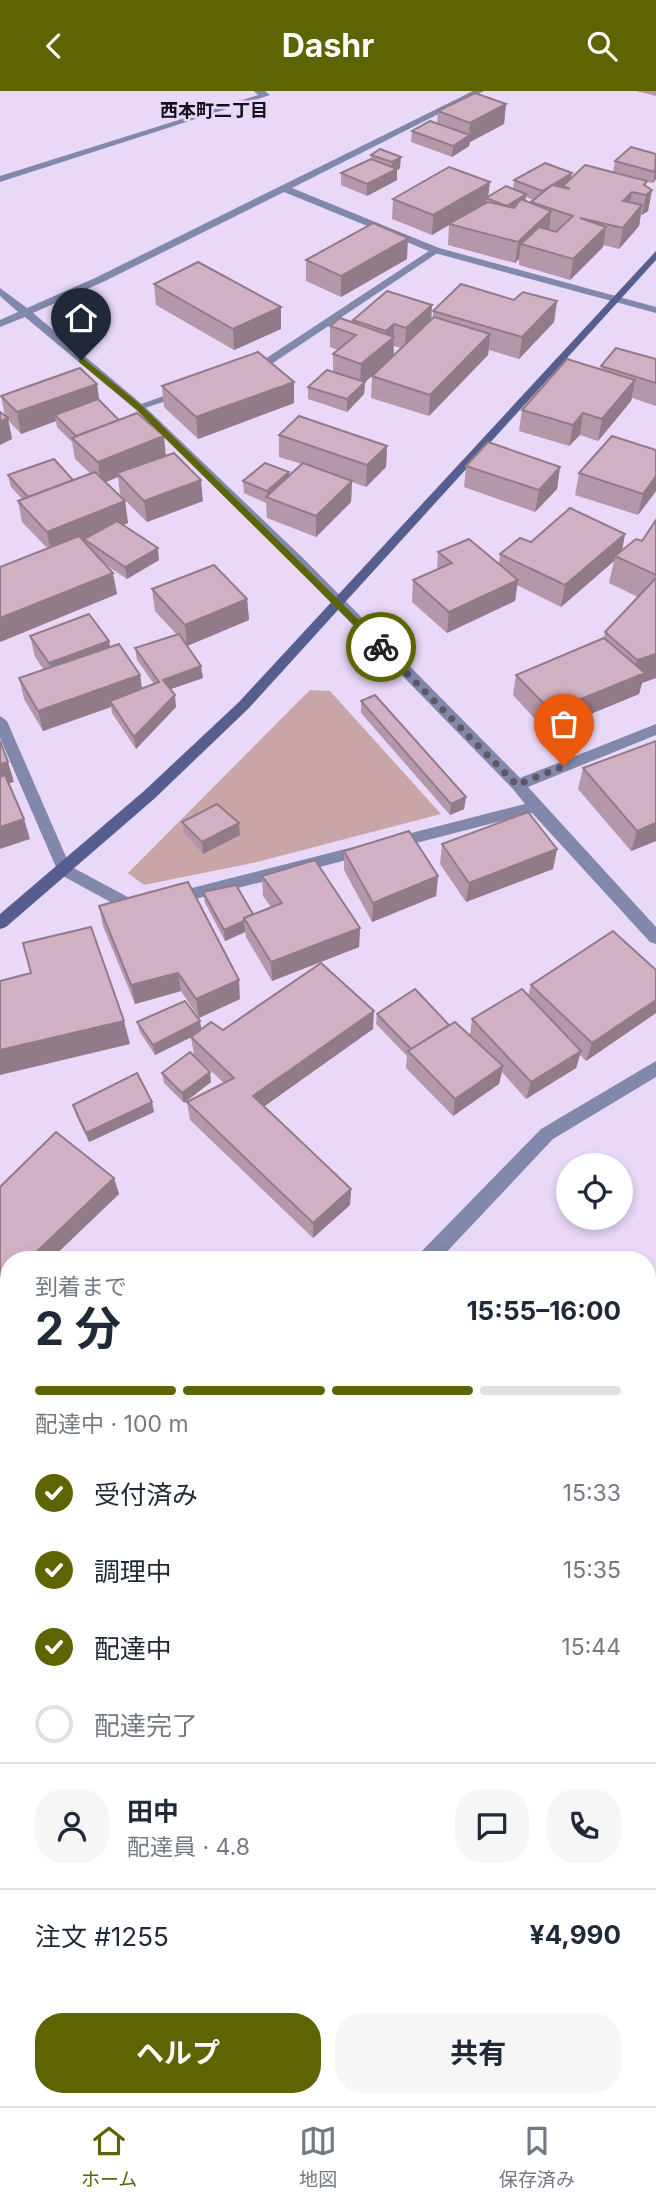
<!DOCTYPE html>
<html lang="ja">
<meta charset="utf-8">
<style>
body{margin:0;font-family:Inter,"Noto Sans JP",sans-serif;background:#f6f6f7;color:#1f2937;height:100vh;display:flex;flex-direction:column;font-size:26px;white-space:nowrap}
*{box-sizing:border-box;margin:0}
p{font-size:23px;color:#747a83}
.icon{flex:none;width:38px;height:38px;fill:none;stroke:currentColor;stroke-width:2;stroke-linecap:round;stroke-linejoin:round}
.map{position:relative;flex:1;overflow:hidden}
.sheet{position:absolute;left:0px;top:1160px;width:656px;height:856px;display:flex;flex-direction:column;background:#fff;border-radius:28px 28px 0 0;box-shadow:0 4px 10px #0003}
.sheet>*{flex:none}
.fabs{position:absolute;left:556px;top:1062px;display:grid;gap:14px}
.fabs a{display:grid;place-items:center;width:77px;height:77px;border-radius:50%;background:#fff;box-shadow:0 4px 10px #0003;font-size:35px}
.pin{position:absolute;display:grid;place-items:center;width:60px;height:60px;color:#fff;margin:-72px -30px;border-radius:50% 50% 50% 0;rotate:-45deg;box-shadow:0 0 7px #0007}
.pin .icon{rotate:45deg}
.courier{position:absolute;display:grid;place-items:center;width:70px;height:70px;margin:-35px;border:5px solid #5e6401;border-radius:50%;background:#fff;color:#222;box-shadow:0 2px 9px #0007}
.head em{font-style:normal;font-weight:700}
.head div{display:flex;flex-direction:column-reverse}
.head{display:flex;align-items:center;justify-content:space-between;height:119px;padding:0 35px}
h1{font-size:46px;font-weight:700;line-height:52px}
.bar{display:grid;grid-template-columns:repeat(4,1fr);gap:10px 7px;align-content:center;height:84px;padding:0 35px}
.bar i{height:9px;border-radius:5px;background:#e0e1e3}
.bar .selected{background:#5e6401}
.bar p{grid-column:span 4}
.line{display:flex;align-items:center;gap:18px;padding:0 35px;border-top:2px solid #e0e1e3}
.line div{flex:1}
.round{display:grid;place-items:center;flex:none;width:74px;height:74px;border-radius:28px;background:#f6f6f7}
ol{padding:0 35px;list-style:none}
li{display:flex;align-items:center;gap:21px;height:77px}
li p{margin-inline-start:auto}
li .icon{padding:7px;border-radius:50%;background:#5e6401;color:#fff;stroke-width:4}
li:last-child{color:#747a83}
li i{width:38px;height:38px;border:4px solid #e0e1e3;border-radius:50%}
.button{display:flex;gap:14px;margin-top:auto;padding:14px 35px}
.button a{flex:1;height:80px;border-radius:28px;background:#5e6401;color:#fff;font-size:28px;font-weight:700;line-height:80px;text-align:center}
.button a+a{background:#f6f6f7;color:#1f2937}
header{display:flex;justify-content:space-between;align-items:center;height:91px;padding:0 35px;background:#5e6401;color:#fff;font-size:32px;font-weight:700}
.tabs{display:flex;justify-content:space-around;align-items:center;height:98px;border-top:2px solid #e0e1e3;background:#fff;font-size:19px;color:#747a83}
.tabs a{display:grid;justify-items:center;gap:4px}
.tabs .selected{color:#5e6401}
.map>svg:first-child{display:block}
.green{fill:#c9a5a7}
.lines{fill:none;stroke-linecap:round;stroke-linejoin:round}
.lane{fill:#8188ab;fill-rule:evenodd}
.street{fill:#8188ab;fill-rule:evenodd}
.secondary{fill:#565e90;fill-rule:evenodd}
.wall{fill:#b497a8;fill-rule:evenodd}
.shaded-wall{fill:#927b88}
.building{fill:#d1b0c3;stroke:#927b88;stroke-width:2}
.route{fill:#5e6401}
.done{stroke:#5f5668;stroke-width:7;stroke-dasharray:0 12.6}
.labels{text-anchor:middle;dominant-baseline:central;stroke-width:5;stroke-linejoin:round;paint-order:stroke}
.far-neighbourhood-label{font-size:18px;font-weight:bold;fill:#15101a;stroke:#e9d8f8}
</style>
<header><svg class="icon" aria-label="back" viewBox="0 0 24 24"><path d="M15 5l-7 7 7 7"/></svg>Dashr<svg class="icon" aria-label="search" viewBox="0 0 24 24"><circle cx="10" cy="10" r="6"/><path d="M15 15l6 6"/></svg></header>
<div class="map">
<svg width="656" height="2015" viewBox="0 0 656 2015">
<rect width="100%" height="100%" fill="#e9d8f8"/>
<!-- green -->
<polygon class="green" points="310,599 330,600 441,723 257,771 144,794 128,782"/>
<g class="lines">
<!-- lane -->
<g class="lane">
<polygon points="254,0 265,0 270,4 0,91 0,85 258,4"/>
<polygon points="435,156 440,159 439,161 273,272 246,281 240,278 265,268"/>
<polygon points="183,298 189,301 187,303 139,319 133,316"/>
<polygon points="656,970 656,986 553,1048 439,1169 417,1169 419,1163 541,1038"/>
<polygon points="9,1638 9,1667 0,1671 0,1642"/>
<polygon points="0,1779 9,1783 9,1813 0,1809"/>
<polygon points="174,2007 204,2007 207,2015 177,2015"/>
</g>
<!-- street -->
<g class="street">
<polygon points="473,0 484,0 292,97 439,157 656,216 656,222 431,161 284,101 103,191 33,222 143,314 306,470 520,687 656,633 656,644 528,696 656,836 656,853 650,851 532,722 393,758 388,756 385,752 388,748 525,713 513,698 296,476 135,318 25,226 0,236 0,229 18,221 0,205 0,197 27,217 95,187"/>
<polygon points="0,625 7,630 70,775 137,811 147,812 149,816 147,820 135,823 129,821 59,783 0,647"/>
<polygon points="365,753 373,759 370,763 172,814 164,808 172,802"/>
<polygon points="656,1900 656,1938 648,1942 648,1904"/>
<polygon points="592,2007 619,2007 616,2015 589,2015"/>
</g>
<!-- secondary -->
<polygon class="secondary" points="656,160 656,169 249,617 154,708 6,836 0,838 0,823 144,700 239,611"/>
</g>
<!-- wall -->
<g class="wall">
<polygon points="636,0 656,0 656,5"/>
<polygon points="506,13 504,33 470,51 469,55 452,66 411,51 412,40 437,33 438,20"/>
<polygon points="380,58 400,77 397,79 397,89 367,105 341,94 341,82 371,68 371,64"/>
<path d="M656,63V88L653,92L647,91L646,95L652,99L648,120L642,124H641L639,135L619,158L603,154V156L570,189L519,174V168L515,172L448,154L449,134L432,144L392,128L393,108L488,106L513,98L514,89L571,87L613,81L615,70ZM526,106L533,109L531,112L525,110Z"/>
<polygon points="407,168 341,206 306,190 306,169"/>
<polygon points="154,193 281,216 281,238 234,259 156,214"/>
<path d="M514,209L557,210L554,231L519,268L489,259L488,264L429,325L371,307L372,285L365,291L364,303L347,321L308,308V296L333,281V263L338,259L330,256V235L353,231V229L431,228L433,227V220ZM394,255L401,257L394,264Z"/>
<polygon points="656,268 656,315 632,307 631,310 598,350 580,344 569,355 519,340 522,319 600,278 601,275"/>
<polygon points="294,291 294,312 198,348 164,316 162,295"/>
<polygon points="97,293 99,310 119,329 166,364 203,410 147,431 120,404 118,386 106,391 125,410 128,432 123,434 159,469 127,488 106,474 117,503 0,551 0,476 47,457 22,431 18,410 22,408 11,396 8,384 73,389 90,382 75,368 72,351 57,336 56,330 21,343 8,329 12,348 0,354 0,321 5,325 1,305"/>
<polygon points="279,344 387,355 386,376 366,396 352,391 351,411 316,446 267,427 266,412 244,402 243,390 289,385 302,373 279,366"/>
<polygon points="656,359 656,400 638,424 575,404 579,382"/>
<polygon points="466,375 560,376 557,398 535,421 464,396"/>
<polygon points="656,429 656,587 642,592 639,603 547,641 513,604 516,584 604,547 605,541 638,506 609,492 614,470 561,516 517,494 515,510 447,542 412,511 413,489 437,479 438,461 499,472 500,463 531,451 625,443 622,460 642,450"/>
<polygon points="152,498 247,508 249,529 187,555 203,587 171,598 176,616 136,658 112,622 111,616 43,640 24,608 19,587 44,579 35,566 30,545 110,556 140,584 142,598 154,593 137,569 135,557 177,544 155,520"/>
<polygon points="361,610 466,706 464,718 450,724 361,622"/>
<polygon points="656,650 656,750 631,760 578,698 583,677"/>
<polygon points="182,731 240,744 203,763 184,742"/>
<polygon points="442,753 557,758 553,778 466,811 440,773"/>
<polygon points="344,760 438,785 436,805 372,831 344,779"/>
<polygon points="262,785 360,837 359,856 272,890 246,846 245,841 225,850 205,812 203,801 253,823 271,816 263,805"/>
<polygon points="99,815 240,908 199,927 181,900 135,913 103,835"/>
<polygon points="656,879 656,922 586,970 580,964 576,977 526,1008 502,981 499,993 453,1025 406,977 407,965 376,933 377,923 449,934 470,944 472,928 528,905 531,894"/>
<polygon points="137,931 201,938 373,938 264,1015 351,1098 350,1114 313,1147 190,1029 187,1011 224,992 194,964 191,946 155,964 140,941"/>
<polygon points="162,982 211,991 184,1012 164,992"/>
<polygon points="73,1014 154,1021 89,1051 76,1024"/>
<polygon points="114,1087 119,1103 6,1211 0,1206 0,1096"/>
<polygon points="281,2007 421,2007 429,2015 277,2015"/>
</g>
<!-- shaded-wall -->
<g class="shaded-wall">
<polygon points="506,13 504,33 470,51 469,55 452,66 453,55 469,45 470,32"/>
<polygon points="401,66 400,77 397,79 397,89 367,105 367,93 391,81 392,71"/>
<polygon points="656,80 656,88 653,92 655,81"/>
<polygon points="572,82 570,94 563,95 562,98 540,112 542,100"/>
<polygon points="490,91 488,108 486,107 486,113 449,133 449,134 432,144 433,124"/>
<polygon points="652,99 648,120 642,124 646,104"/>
<polygon points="632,101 629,122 623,110"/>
<polygon points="526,103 525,114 506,127 507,115"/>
<polygon points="642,114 639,135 619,158 623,137"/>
<polygon points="551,120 549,141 521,153 519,168 515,172 518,151"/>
<polygon points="606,136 603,156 570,189 573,168"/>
<polygon points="408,147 407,168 341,206 341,185"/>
<polygon points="557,210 554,231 519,268 522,246"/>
<polygon points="432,214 431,235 405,259 406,237"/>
<polygon points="281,216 281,238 234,259 233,238"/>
<polygon points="394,233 393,267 365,291 364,303 347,321 347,308 360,295 361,273 385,254 386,240"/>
<polygon points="490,243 488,264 429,325 430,304"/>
<polygon points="635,289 631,310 598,350 602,328"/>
<polygon points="294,291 294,312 198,348 196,326"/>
<polygon points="97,293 100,314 55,324 56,330 21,343 17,321"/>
<polygon points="583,322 580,344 569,355 573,334"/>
<polygon points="8,327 12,348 0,354 0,330"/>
<polygon points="164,345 166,366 117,382 118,386 101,393 98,371"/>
<polygon points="387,355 386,376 366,396 367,374"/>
<polygon points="560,376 557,398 535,421 539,399"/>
<polygon points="289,381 290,393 267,406 267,400"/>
<polygon points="656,385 656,400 638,424 643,403"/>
<polygon points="201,389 203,410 147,431 144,410"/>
<polygon points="352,390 351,411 316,446 316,425"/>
<polygon points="125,410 128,432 51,462 47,441"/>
<polygon points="625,443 621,464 615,465 614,470 561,516 565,494"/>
<polygon points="158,457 159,469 127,488 125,476"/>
<polygon points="113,482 117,503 0,551 0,527"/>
<polygon points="518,489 515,510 447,542 449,521"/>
<polygon points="247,508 249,529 187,555 185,534"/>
<polygon points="109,550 113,571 54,593 49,572"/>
<polygon points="656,563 656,587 642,592 639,603 547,641 551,620 633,587 637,569"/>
<polygon points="201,575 203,587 165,600 163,589"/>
<polygon points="140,584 143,605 110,610 111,616 43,640 38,620"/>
<polygon points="175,604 176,616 136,658 134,646"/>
<polygon points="8,671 14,691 0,695 0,673"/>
<polygon points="466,706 464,718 450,724 451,713"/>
<polygon points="24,728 30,748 0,758 0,736"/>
<polygon points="239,732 240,744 203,763 202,751"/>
<polygon points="656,732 656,750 631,760 637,740"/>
<polygon points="557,758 553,778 466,811 469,792"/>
<polygon points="438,785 436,805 372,831 373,812"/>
<polygon points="244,830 245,841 225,850 224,839"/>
<polygon points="360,837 359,856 272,890 271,871"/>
<polygon points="178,882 181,900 135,913 131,894"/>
<polygon points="239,889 240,908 199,927 196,908"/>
<polygon points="656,909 656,922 586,970 592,952"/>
<polygon points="374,920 373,938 255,1022 253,1005"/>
<polygon points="124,930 130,953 0,984 0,959"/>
<polygon points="200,930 202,941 155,964 153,954"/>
<polygon points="581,960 576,977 526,1008 531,991"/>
<polygon points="503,975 499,993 453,1025 455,1008"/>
<polygon points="210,981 211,991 184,1012 182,1002"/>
<polygon points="152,1011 154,1021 89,1051 86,1042"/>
<polygon points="114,1087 119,1103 50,1169 28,1169"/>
<polygon points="351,1098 350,1114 313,1147 313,1132"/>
<polygon points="9,1187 9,1209 6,1211 0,1199 0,1196"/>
<polygon points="9,1593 9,1609 0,1620 0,1604"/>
<polygon points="0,1851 9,1860 9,1878 0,1870"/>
<polygon points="70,2007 75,2007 70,2015 64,2015"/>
<polygon points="416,2007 421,2007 429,2015 424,2015"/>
</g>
<!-- building -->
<g class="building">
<polygon points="475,2 506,13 470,32 438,20"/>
<polygon points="430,30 470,44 453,55 412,40"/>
<polygon points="631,56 656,63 655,81 615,70"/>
<polygon points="380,58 401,66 392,71 371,64"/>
<polygon points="371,68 397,78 367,93 341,82"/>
<polygon points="545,72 572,82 542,100 514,89"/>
<polygon points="585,74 647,90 644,94 652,99 646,104 632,101 623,110 642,114 623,137 580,127 606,136 573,168 521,153 539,136 556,141 573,125 531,111 552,94 570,98 563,95"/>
<polygon points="449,76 490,91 433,124 393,108"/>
<polygon points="506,95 526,103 507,115 486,107"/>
<polygon points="521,108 551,120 518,151 449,133 488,111 514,117"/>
<polygon points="373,132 408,147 341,185 306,169"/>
<polygon points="198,171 281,216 233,238 154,193"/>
<polygon points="461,193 514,209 523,201 557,210 522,246 433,220"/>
<polygon points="387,200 432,214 406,237 394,233 386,240 353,229"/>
<polygon points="434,226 490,243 430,304 372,285"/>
<polygon points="340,227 394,246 361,273 333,263 356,244 330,235"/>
<polygon points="616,257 656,268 656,292 601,275"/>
<polygon points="258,261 294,291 196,326 162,295"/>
<polygon points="567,268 635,289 602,328 583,322 573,334 522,319"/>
<polygon points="80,277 97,293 17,321 1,305"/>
<polygon points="327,279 365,291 347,308 308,296"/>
<polygon points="98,308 119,329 76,345 55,324"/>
<polygon points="0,321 8,327 0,330"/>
<polygon points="137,322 164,345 98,371 72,347"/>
<polygon points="299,325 387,355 367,374 279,344"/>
<polygon points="612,345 656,359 656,385 643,403 579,382"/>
<polygon points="488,351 560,376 539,399 466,375"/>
<polygon points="174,362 201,389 144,410 117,382"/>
<polygon points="54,368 73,389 28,406 8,384"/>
<polygon points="265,372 289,381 267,400 243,390"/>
<polygon points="303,372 352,390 316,425 266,406"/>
<polygon points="95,381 125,410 47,441 18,410"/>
<polygon points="570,417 625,443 565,494 500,463 520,447 531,451"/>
<polygon points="656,429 656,484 615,465 636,448 642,450"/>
<polygon points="117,430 158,457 125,476 84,448"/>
<polygon points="79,445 113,482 0,527 0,476"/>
<polygon points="469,448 518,489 449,521 413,489 452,472 438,461"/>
<polygon points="214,474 247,508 185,534 152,498"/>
<polygon points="656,487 656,563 637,569 605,541"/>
<polygon points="89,523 109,550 49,572 30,545"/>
<polygon points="179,543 201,575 163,589 175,604 134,646 110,610 159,591 135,557"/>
<polygon points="604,547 645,582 551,620 516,584"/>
<polygon points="119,553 140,584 38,620 19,587"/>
<polygon points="375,604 466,706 451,713 361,610"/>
<polygon points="0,650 8,671 0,673"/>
<polygon points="656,650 656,732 637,740 583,677"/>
<polygon points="5,684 24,728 0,736 0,686"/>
<polygon points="217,713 239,732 202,751 182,731"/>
<polygon points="528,721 557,758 469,792 442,753"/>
<polygon points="409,740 438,785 373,812 344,760"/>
<polygon points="315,769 360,837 271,871 244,827 282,812 262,785"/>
<polygon points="188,791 239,889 196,908 178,882 131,894 99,815"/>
<polygon points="236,794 253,823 244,827 244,830 224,839 203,801"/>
<polygon points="91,836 124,930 0,959 0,890 31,882 23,852"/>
<polygon points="613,840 656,879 656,909 592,952 531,894"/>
<polygon points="321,872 374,920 253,1005 351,1098 313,1132 187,1011 234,987 191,946 211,931 223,939"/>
<polygon points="415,898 449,934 411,958 377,923"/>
<polygon points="522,898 581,960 531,991 472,928"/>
<polygon points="185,910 200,930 153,954 137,931"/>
<polygon points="455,931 503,975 455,1008 408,960"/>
<polygon points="190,961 210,981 182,1002 162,982"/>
<polygon points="137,982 152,1011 86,1042 73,1014"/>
<polygon points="56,1041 114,1087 28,1169 9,1169 9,1187 0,1196 0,1096"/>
<polygon points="0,1451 9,1459 9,1593 0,1604"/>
<polygon points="0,1870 9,1878 9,2007 70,2007 64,2015 0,2015"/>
<polygon points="284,2007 416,2007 424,2015 280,2015"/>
</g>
<!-- route -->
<polygon class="route" points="79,268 84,268 142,315 384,554 384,558 378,558 136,318 79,271"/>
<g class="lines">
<!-- done -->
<polyline class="done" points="381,556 517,694 564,675"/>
</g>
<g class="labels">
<!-- far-neighbourhood labels -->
<g class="far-neighbourhood-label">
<text x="214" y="19">西本町二丁目</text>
</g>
</g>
</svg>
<div class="fabs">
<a><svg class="icon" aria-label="locate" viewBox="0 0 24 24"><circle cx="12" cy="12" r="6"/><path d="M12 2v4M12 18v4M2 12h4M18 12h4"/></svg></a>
</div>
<div class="pin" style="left:564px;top:675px;background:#ea580c"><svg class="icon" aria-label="bag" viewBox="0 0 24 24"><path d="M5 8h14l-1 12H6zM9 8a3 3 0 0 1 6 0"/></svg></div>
<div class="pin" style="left:81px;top:269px;background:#1f2937"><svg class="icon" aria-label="home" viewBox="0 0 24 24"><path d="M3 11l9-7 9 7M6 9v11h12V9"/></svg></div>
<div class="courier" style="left:381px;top:556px"><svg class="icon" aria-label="bike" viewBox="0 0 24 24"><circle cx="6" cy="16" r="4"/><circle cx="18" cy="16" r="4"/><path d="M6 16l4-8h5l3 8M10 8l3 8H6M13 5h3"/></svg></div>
<section class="sheet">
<div class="head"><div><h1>2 分</h1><p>到着まで</p></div><em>15:55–16:00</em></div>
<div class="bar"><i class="selected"></i><i class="selected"></i><i class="selected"></i><i></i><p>配達中 · 100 m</p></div>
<ol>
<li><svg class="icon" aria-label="check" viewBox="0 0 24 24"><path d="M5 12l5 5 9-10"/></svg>受付済み<p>15:33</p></li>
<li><svg class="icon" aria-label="check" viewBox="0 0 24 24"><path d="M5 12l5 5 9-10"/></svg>調理中<p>15:35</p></li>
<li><svg class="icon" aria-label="check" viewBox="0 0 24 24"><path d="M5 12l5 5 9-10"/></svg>配達中<p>15:44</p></li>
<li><i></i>配達完了</li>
</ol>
<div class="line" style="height:126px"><a class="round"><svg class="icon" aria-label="person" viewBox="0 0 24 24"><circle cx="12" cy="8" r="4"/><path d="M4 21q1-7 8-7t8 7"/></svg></a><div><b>田中</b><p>配達員 · 4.8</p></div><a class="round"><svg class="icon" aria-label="chat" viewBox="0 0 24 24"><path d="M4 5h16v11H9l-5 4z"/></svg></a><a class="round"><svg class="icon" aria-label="phone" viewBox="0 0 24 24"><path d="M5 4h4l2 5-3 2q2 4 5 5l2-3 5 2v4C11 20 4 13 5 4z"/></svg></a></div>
<div class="line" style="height:91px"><div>注文 #1255</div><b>¥4,990</b></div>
<div class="button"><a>ヘルプ</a><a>共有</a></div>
</section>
</div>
<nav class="tabs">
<a class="selected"><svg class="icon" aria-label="home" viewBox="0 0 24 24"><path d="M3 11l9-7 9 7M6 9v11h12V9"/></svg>ホーム</a>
<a><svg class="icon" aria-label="map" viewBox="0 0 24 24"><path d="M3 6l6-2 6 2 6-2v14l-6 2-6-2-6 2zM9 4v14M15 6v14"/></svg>地図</a>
<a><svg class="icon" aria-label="saved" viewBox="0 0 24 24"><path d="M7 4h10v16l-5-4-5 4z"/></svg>保存済み</a>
</nav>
